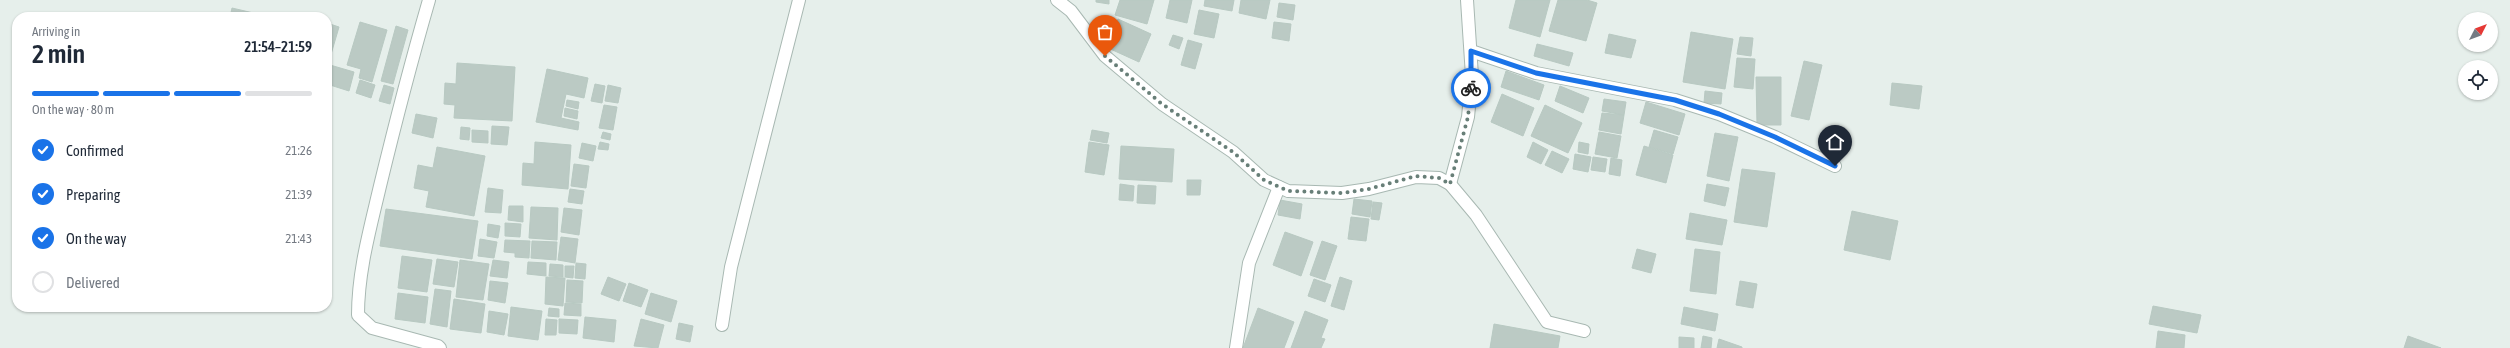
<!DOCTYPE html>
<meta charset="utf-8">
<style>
body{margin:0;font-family:"Asap Condensed",sans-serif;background:#f6f6f7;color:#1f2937;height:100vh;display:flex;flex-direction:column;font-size:15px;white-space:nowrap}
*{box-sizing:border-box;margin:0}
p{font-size:13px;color:#747a83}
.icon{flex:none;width:22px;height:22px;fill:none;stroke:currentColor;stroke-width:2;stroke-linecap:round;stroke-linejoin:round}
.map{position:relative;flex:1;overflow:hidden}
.drawer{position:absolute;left:12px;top:12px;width:320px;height:300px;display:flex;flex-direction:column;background:#fff;border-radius:16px;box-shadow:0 1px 3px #0004}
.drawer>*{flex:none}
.needle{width:26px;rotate:48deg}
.buttons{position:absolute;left:2458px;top:12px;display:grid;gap:8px}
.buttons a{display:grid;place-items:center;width:40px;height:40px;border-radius:50%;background:#fff;box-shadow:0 1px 3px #0004;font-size:20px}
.pin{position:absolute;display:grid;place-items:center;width:34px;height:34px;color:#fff;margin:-41px -17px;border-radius:50% 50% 50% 0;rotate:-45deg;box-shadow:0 0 4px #0007}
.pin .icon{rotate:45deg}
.courier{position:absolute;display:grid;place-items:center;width:40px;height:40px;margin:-20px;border:3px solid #1a73e8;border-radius:50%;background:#fff;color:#222;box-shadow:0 1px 5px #0007}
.overview em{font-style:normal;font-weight:600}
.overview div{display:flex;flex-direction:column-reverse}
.overview{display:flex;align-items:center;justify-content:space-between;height:68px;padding:0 20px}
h1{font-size:26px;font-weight:600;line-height:30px}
.bar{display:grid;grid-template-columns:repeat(4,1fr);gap:6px 4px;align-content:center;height:48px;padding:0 20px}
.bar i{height:5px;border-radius:3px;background:#e0e1e3}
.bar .current{background:#1a73e8}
.bar p{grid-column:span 4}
ol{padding:0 20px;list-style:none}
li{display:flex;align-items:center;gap:12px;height:44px}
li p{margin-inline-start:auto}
li .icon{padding:4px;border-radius:50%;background:#1a73e8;color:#fff;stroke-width:4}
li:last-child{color:#747a83}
li i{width:22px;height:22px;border:2px solid #e0e1e3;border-radius:50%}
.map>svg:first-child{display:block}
.building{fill:#bbcac4;stroke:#b8c9c2}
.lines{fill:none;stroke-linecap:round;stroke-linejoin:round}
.lane-casing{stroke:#a8b8b2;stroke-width:14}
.street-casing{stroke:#a8b8b2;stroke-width:14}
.lane{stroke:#fff;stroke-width:12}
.street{stroke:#fff;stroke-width:12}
.done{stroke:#687f78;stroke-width:4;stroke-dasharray:0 7.2}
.route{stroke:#1a73e8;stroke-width:5}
</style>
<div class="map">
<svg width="2510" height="348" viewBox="0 0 2510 348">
<rect width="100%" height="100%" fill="#e6efeb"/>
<!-- building -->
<g class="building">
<polygon points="1096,0 1109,0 1109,4 1096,2"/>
<polygon points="1120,0 1154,0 1147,24 1115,15"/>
<polygon points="1170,0 1192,0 1187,23 1166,18"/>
<polygon points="1205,0 1234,0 1232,11 1204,6"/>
<polygon points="1241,0 1270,0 1266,19 1239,13"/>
<polygon points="1516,0 1550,0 1540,37 1509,28"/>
<polygon points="1558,0 1587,0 1597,3 1586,41 1549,31"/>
<polygon points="1279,3 1295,5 1293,20 1277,17"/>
<polygon points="232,8 262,15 262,17 230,17"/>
<polygon points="1199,10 1219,14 1214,38 1194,34"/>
<polygon points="1118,19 1151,34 1139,62 1106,47"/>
<polygon points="360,22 387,30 372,82 359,78 361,69 347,65"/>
<polygon points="1274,22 1291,24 1289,41 1272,38"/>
<polygon points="327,23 339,27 327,68"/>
<polygon points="396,26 408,30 393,84 381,81"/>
<polygon points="1691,32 1733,39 1725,89 1683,82"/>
<polygon points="1609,34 1636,40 1631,58 1605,53"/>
<polygon points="1173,35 1183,38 1179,49 1169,45"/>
<polygon points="1740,37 1753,38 1751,56 1737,54"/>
<polygon points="1188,40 1202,44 1195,69 1181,65"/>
<polygon points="1537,44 1573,53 1569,66 1534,56"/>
<polygon points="1737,58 1755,59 1753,89 1734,87"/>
<polygon points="1804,61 1822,65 1809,120 1791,116"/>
<polygon points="457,63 515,67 512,121 454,118 455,105 444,104 445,83 456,84"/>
<polygon points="330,65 354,72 349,91 327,84"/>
<polygon points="547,69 588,78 584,98 566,94 561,118 579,122 578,130 536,122"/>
<polygon points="1506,71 1544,85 1539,100 1501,87"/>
<polygon points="1756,77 1781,77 1781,125 1757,125"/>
<polygon points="360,80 375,85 371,98 356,93"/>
<polygon points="1892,83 1922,86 1919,109 1890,105"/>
<polygon points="595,84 605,86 602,103 591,101"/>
<polygon points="384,85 394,88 390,104 379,101"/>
<polygon points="608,85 621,88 618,103 605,101"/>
<polygon points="1560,86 1589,98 1583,113 1555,101"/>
<polygon points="1705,91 1722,93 1721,104 1704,103"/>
<polygon points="1502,94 1534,108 1523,136 1491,122"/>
<polygon points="1604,99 1626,102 1624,115 1602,111"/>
<polygon points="567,100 579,102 578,109 566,106"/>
<polygon points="1646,102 1685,114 1679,135 1640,123"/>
<polygon points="604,105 617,107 613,130 599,128"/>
<polygon points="1545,105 1582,123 1568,153 1531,136"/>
<polygon points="565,108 578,111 577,119 564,116"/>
<polygon points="1602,113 1624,115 1621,134 1599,130"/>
<polygon points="416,114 437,118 433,138 412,133"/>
<polygon points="492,126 509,127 507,145 491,144"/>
<polygon points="461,127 470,128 469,140 460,139"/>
<polygon points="472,130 488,131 488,143 472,142"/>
<polygon points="1092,130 1109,133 1107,143 1090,140"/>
<polygon points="1654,130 1678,137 1673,154 1649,147"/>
<polygon points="603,132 611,134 610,140 601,138"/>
<polygon points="1599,132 1621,136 1617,158 1595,154"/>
<polygon points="1715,133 1738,137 1729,181 1707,176"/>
<polygon points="535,142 571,145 568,189 522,185 523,163 534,164"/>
<polygon points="600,142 609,144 608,150 598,149"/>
<polygon points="1089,142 1109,145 1104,175 1085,172"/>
<polygon points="1533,142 1548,150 1541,164 1527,157"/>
<polygon points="1579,142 1589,144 1588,154 1578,152"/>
<polygon points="582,143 596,146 593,161 579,158"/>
<polygon points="1121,146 1174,149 1172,182 1119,179"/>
<polygon points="1644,146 1673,155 1666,183 1636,175"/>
<polygon points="437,147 485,156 474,216 426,207 429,191 414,188 418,165 433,168"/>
<polygon points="1552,151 1569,159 1562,173 1545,165"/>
<polygon points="1575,154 1591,157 1588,172 1573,169"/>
<polygon points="1593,157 1607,159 1605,172 1591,170"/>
<polygon points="1611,158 1622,160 1620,176 1609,174"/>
<polygon points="574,164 589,166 586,188 571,186"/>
<polygon points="1742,169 1775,173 1767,227 1734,222"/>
<polygon points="1187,180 1201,180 1200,195 1187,195"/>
<polygon points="1120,184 1134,186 1133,201 1119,200"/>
<polygon points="1707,184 1729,188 1725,206 1704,201"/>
<polygon points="1138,185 1156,186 1155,204 1137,203"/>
<polygon points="488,188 503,190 501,213 485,212"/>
<polygon points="570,189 584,191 582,204 568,202"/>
<polygon points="1354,199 1372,201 1370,217 1352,214"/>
<polygon points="1280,200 1302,204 1300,219 1278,215"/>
<polygon points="1373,202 1382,203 1379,220 1371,219"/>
<polygon points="509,206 523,206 523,222 508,220"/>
<polygon points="531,207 558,208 557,240 529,238"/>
<polygon points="564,208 582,210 579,235 561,232"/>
<polygon points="386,209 478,221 472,259 380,246"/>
<polygon points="1852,211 1898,221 1890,260 1844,250"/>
<polygon points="1690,213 1727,220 1722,245 1686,239"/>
<polygon points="1351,217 1369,219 1366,241 1348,239"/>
<polygon points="505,223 521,224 520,237 505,236"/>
<polygon points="488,224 500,226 498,238 487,236"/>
<polygon points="1285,232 1313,242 1301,276 1273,265"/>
<polygon points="561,237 578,239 575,263 558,260"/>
<polygon points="480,239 497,242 494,258 478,256"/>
<polygon points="505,240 530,241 529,258 515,257 515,253 504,252"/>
<polygon points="532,241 557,242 556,260 531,258"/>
<polygon points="1322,241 1337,246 1325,280 1310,275"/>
<polygon points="1637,249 1656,254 1651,273 1632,268"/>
<polygon points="1695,249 1720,252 1716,294 1690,291"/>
<polygon points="402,256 432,260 427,292 398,288"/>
<polygon points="437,259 458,262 454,287 433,284"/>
<polygon points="460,260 489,264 483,300 456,297"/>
<polygon points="493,260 509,262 507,278 490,276"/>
<polygon points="528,262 546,263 546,276 527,274"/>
<polygon points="576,263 586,264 585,279 575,278"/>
<polygon points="550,264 563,265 563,277 549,276"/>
<polygon points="565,266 574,266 573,278 565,277"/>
<polygon points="546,277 565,278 563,306 545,304"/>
<polygon points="608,277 626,284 619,301 601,294"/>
<polygon points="1340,277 1352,281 1344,310 1331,306"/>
<polygon points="1314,279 1331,285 1325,302 1308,296"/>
<polygon points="567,280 583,281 582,303 566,302"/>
<polygon points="490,281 508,283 505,303 488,300"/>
<polygon points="1740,281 1757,284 1753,308 1736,305"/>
<polygon points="629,283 648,290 641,307 623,301"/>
<polygon points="435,289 451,291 447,327 430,324"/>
<polygon points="398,293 428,297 425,323 395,319"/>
<polygon points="651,293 677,301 671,322 645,314"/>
<polygon points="454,299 485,304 481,333 450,329"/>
<polygon points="565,303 581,304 581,316 564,315"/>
<polygon points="2153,306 2201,315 2197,333 2149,324"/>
<polygon points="511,307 542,311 538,340 508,336"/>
<polygon points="1684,307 1718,314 1715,331 1681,324"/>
<polygon points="549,308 559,309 559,317 548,316"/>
<polygon points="1258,308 1294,322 1284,348 1243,348"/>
<polygon points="489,311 508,314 504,335 487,332"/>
<polygon points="1305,311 1328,320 1321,338 1325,339 1321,348 1291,348"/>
<polygon points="585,317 616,320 614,342 583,338"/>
<polygon points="546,319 557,320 556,335 545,335"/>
<polygon points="559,319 578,320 577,334 559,333"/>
<polygon points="641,319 664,325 658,348 634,346"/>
<polygon points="679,323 693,326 690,342 676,339"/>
<polygon points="1494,324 1560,336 1558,348 1490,348"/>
<polygon points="2158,331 2185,335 2184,348 2156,348"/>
<polygon points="1703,336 1712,338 1711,348 1701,348"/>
<polygon points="2408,336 2441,348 2404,348"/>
<polygon points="1679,337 1694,338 1694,348 1679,348"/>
<polygon points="1719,339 1742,347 1742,348 1717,348"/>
</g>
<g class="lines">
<!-- lane casing -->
<g class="lane-casing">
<polyline id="lane" points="722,325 731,267 799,0"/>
</g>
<!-- street casing -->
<g class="street-casing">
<g id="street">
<path d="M429,0C411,62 395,124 380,186C370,229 358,271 358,315L372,328L438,346L440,348"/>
<polyline points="1057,0 1071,11 1105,56 1162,104 1233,152 1264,180 1288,191 1342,193 1369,189 1416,177 1439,178 1450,184 1476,215 1547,322 1584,331"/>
<polyline points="1471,51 1536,73 1675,100 1719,114 1775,137 1835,166"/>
<polyline points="1450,184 1468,117 1472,76 1467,0"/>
<polyline points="1236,348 1249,263 1279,187"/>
</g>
</g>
<!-- lane -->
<use href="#lane" class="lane"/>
<!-- street -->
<use href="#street" class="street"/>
</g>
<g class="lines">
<!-- done -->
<polyline class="done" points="1105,56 1162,104 1233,152 1264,180 1288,191 1342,193 1369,189 1416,176 1439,178 1450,184 1468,117 1471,88"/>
<!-- route -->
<polyline class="route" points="1471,88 1471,51 1536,73 1675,100 1719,114 1775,137 1835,166"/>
</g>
</svg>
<div class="buttons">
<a><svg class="needle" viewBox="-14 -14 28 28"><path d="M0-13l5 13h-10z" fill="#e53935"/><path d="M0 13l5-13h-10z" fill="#747a83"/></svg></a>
<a><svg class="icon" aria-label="locate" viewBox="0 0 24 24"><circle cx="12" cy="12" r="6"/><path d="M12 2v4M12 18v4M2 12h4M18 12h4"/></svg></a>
</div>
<div class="pin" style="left:1105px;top:56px;background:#ea580c"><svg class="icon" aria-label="bag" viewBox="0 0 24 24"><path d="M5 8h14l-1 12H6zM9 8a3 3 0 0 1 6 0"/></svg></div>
<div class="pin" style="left:1835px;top:166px;background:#1f2937"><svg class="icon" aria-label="home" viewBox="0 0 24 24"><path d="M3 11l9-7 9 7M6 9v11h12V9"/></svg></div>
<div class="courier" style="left:1471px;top:88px"><svg class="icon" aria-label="bike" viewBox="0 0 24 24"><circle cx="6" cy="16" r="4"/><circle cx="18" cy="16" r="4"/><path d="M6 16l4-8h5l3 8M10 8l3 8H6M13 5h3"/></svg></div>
<section class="drawer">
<div class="overview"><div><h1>2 min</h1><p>Arriving in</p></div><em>21:54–21:59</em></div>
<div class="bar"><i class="current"></i><i class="current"></i><i class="current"></i><i></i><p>On the way · 80 m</p></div>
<ol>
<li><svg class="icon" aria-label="check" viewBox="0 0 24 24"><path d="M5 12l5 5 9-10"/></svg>Confirmed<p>21:26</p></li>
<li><svg class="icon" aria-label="check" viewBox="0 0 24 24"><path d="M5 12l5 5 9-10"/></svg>Preparing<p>21:39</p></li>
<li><svg class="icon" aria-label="check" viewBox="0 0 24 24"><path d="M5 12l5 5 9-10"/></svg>On the way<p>21:43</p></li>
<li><i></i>Delivered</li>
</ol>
</section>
</div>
